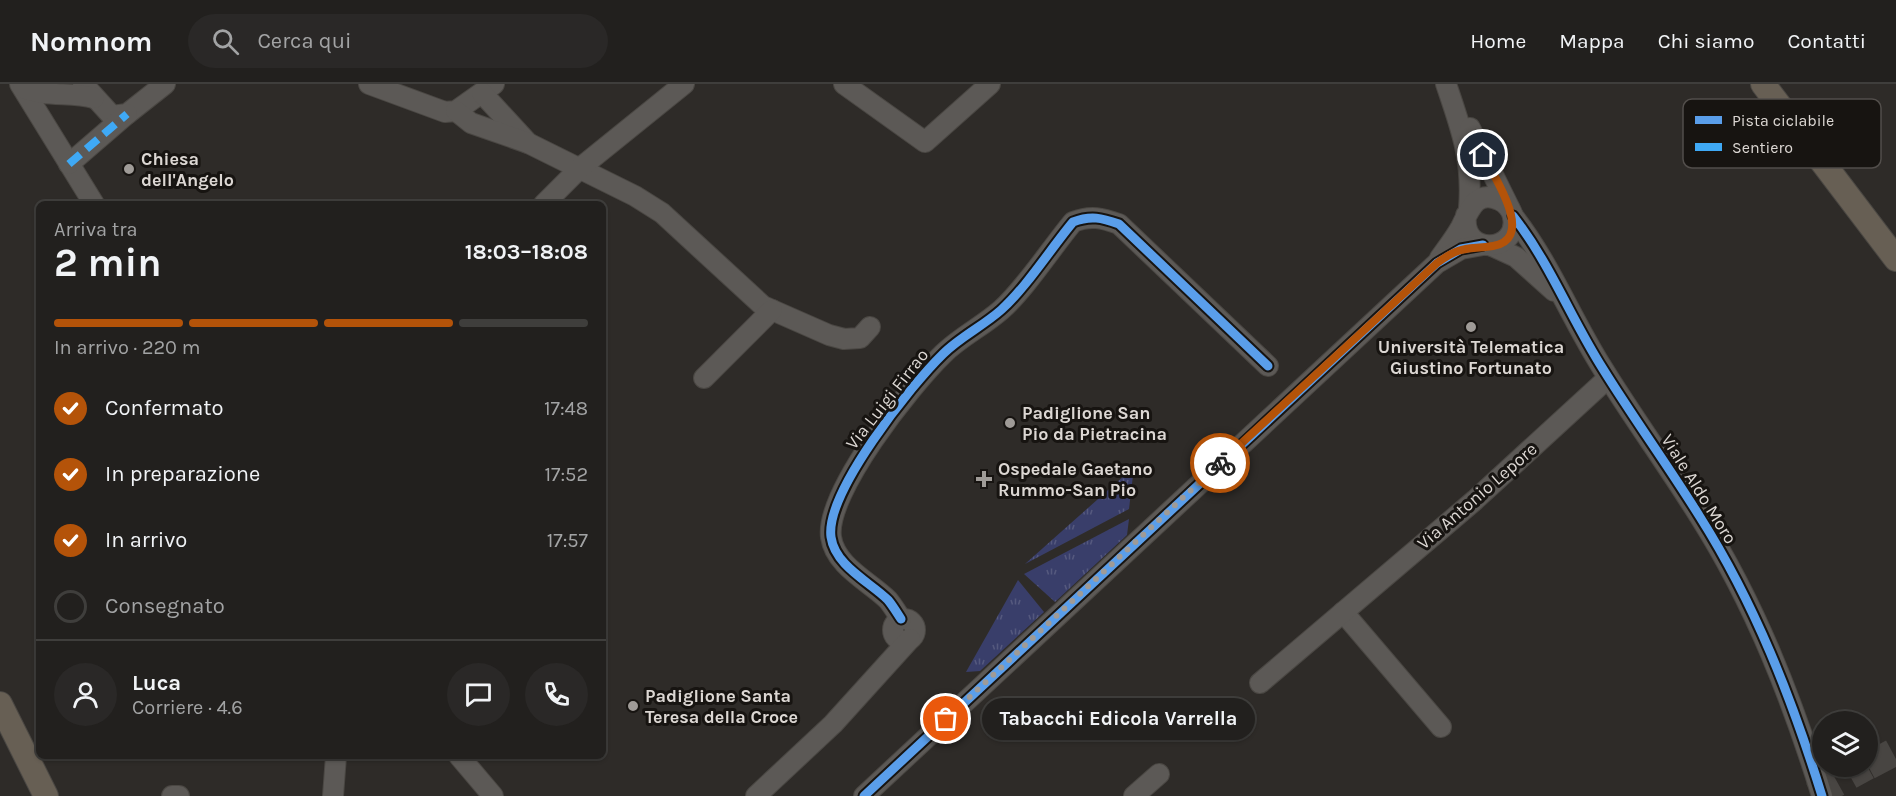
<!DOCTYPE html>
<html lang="it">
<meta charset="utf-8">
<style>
body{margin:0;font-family:Karla,sans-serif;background:#2a2827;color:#f1f3f6;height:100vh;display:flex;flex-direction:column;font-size:22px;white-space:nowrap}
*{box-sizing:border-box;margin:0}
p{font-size:20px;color:#a2a3a4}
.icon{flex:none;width:33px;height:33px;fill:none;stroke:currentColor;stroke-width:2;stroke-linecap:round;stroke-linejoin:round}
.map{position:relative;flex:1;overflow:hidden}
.details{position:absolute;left:36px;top:117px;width:570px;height:558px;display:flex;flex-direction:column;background:#22201e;border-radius:9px;box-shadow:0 2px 4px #0004,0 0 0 2px #3f3e3c}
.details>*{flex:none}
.tools{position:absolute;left:1812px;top:627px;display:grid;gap:12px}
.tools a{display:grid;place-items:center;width:66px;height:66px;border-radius:50%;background:#22201e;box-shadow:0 2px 4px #0004,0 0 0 2px #3f3e3c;font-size:30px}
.pin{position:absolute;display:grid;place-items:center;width:51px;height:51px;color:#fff;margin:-26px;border:3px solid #fff;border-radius:50%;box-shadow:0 2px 6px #0007}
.courier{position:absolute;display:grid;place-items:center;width:60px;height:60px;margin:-30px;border:4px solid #b45309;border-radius:50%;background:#fff;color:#222;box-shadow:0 2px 8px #0007}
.bubble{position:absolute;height:42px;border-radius:21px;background:#22201e;box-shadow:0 2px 4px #0004,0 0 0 2px #3f3e3c;font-size:20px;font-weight:700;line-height:42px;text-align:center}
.headline em{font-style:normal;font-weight:700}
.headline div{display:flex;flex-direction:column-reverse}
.headline{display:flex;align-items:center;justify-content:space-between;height:102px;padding:0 18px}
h1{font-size:39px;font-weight:700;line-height:45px}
.bar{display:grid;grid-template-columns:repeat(4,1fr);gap:9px 6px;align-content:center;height:72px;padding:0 18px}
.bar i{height:8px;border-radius:4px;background:#3f3e3c}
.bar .on{background:#b45309}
.bar p{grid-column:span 4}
.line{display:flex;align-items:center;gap:15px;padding:0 18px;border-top:2px solid #3f3e3c}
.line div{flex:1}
.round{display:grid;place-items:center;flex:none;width:63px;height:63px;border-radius:32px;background:#2a2827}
ol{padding:0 18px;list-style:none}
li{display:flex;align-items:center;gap:18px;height:66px}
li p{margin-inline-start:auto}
li .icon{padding:6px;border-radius:50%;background:#b45309;color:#fff;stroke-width:4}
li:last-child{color:#a2a3a4}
li i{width:33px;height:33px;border:3px solid #3f3e3c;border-radius:50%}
header{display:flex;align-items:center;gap:36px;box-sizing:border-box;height:84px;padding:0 30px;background:#22201e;border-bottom:2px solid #3f3e3c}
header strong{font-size:28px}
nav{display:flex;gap:33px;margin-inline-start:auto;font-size:21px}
.search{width:420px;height:54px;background:#2a2827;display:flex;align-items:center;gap:15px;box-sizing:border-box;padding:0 21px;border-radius:33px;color:#a2a3a4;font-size:22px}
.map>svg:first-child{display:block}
.grass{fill:url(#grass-tufts)}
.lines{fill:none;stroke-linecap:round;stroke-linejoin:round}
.highway-tunnel{stroke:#484542;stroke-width:28;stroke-dasharray:28 14;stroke-linecap:butt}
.minor-casing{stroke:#4a4743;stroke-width:22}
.major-casing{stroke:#4a4743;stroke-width:26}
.minor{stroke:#5c5956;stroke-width:20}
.major{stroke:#675f54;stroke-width:24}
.quiet{stroke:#3fa9f5;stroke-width:8;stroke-dasharray:15 8;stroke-linecap:butt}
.cycleway-casing{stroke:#171411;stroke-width:13}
.cycleway{stroke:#5a9eea;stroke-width:9}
.done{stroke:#9f9b97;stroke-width:6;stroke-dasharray:0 10.8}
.route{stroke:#b45309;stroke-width:8}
.poi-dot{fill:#9f9b97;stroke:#171411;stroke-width:2}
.labels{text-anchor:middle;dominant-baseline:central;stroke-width:6;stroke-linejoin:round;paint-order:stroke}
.poi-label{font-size:18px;font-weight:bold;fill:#dcd7d3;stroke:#171411;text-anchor:start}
.street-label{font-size:18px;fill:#dcd7d3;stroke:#171411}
.key{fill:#171411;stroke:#524e4b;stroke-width:1.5}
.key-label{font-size:16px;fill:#dcd7d3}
</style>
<header>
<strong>Nomnom</strong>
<div class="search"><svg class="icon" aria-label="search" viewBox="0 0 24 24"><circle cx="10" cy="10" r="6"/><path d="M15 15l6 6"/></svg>Cerca qui</div>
<nav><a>Home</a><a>Mappa</a><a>Chi siamo</a><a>Contatti</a></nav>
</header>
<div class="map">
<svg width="1896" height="712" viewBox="0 0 1896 712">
<defs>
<pattern id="grass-tufts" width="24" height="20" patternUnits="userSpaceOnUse" patternTransform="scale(1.5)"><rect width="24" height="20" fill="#393e6a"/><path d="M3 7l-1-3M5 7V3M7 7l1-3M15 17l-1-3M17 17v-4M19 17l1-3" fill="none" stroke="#55597e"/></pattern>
</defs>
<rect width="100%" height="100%" fill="#2e2b28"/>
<!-- grass -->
<g class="grass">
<polygon points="1134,383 1129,425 1025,480"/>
<polygon points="1129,435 1127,451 1055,518 1024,490"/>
<polygon points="1018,496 1044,528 980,587 966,588"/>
</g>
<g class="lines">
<!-- highway-tunnel -->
<g class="highway-tunnel">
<polyline points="1868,682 1896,667"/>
<polyline points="1813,712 1867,682"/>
</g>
<!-- minor casing -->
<g class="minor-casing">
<g id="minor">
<polyline points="20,0 94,120"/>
<polyline points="83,0 112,32 127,30 165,0"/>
<polyline points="369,0 445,28 456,27 494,0"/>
<polyline points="844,0 925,58 990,0"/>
<path d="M1446,0C1461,44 1473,76 1469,124"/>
<path d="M23,4C45,13 71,8 94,14"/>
<polyline points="482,9 528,59"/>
<polyline points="456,27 471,39 528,59 635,112 662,129 763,222 829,251 844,255 860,254 870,243"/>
<polyline points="1470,44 1510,125"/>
<polyline points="69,80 127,30"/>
<polyline points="544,120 580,84 684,0"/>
<path d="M1513,132C1550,179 1571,235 1603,285C1634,335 1669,383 1700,433C1755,520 1792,615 1822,712"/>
<polyline points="1492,162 1516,173 1554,207"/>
<path d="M1440,174C1447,164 1455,154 1461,143C1469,127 1476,105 1499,116C1506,119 1512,126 1513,133C1520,168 1461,174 1466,131"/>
<polyline points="704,294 772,226"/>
<polyline points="1343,528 1441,643"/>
<circle cx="904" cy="546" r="11"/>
<path d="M901,535C897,529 893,522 888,516C870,498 835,482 831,453C825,409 911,301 943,270C960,253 983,242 1001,226C1025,205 1052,163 1073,138C1091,131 1102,134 1119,140L1268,282"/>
<polyline points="1260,599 1475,416 1608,294"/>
<polyline points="459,672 493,712"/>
<polyline points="172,712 179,712"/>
<polyline points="333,712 336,672"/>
<polyline points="756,712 833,640 910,555"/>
<polyline points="864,712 1437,179 1461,165 1483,161"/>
<polyline points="1134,712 1159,690"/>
</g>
</g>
<!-- major casing -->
<g class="major-casing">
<g id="major">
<polyline points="1763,0 1896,175"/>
<polyline points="0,620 46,712"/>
</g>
</g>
<!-- minor -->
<use href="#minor" class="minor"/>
<!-- major -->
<use href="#major" class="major"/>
<!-- quiet -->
<polyline class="quiet" points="69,80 127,30"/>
<!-- cycleway casing -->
<g class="cycleway-casing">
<g id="cycleway">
<path d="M1513,132C1550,179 1571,235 1603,285C1634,335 1669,383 1700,433C1755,520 1792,615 1822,712"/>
<path d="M901,535C897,529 893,522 888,516C870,498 835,482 831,453C825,409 911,301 943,270C960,253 983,242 1001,226C1025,205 1052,163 1073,138C1091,131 1102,134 1119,140L1268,282"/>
<polyline points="864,712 1437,179 1461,165 1483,161"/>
</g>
</g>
<!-- cycleway -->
<use href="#cycleway" class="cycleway"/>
</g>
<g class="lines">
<!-- done -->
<polyline class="done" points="946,635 1220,379"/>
<!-- route -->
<path class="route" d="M1220,379L1437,179C1462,161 1466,166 1493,162C1537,155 1493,91 1483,71"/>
</g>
<!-- markers -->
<g class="poi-dot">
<circle cx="129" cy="85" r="6"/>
<circle cx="1471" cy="243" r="6"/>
<circle cx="1010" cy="339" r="6"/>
<path d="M981 386h6v6h6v6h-6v6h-6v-6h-6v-6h6z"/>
<circle cx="633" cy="622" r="6"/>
</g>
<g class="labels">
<!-- poi labels -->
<g class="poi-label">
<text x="141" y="75">Chiesa<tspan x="141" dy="21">dell'Angelo</tspan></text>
<text x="1471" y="263" text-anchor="middle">Università Telematica<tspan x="1471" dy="21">Giustino Fortunato</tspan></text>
<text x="1022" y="329">Padiglione San<tspan x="1022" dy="21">Pio da Pietracina</tspan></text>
<text x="998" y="385">Ospedale Gaetano<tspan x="998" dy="21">Rummo-San Pio</tspan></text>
<text x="645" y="612">Padiglione Santa<tspan x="645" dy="21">Teresa della Croce</tspan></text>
</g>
<!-- street labels -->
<g class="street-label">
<text transform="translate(887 315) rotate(-52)">Via Luigi Firrao</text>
<text transform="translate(1699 405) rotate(58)">Viale Aldo Moro</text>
<text transform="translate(1477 412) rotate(-41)">Via Antonio Lepore</text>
</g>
</g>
<!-- legend -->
<rect x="1683" y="15" width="198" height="69" rx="9" class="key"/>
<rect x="1695" y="32" width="27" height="8" fill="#5a9eea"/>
<rect x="1695" y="59" width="27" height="8" fill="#3fa9f5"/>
<g class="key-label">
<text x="1732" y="42">Pista ciclabile</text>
<text x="1732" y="69">Sentiero</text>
</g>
</svg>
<div class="tools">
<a><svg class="icon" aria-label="layers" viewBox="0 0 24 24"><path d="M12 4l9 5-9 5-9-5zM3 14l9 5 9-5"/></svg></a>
</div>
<div class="pin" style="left:946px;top:635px;background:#ea580c"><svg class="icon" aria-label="bag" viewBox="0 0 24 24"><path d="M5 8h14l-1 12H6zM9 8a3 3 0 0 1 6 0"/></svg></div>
<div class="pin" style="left:1483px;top:71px;background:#1f2937"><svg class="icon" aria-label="home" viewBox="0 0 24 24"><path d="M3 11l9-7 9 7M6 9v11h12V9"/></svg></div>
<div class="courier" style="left:1220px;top:379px"><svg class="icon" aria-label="bike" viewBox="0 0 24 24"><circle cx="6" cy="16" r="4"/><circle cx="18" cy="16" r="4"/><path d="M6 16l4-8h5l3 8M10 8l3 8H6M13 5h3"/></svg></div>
<div class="bubble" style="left:982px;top:614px;width:273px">Tabacchi Edicola Varrella</div>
<section class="details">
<div class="headline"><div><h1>2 min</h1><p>Arriva tra</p></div><em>18:03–18:08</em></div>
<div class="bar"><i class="on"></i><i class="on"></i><i class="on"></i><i></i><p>In arrivo · 220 m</p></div>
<ol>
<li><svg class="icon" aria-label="check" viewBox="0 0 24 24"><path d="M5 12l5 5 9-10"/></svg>Confermato<p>17:48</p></li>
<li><svg class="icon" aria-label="check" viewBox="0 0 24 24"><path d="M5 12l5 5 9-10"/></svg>In preparazione<p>17:52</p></li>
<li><svg class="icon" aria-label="check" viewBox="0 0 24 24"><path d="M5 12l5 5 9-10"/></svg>In arrivo<p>17:57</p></li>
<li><i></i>Consegnato</li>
</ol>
<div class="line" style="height:108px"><a class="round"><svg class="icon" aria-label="person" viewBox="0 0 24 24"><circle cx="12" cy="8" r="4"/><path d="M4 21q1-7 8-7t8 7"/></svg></a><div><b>Luca</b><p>Corriere · 4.6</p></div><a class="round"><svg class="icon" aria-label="chat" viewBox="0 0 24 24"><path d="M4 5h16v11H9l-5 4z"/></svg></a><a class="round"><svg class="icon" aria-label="phone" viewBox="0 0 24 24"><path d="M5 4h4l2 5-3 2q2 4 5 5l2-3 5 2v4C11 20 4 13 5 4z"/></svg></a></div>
</section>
</div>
